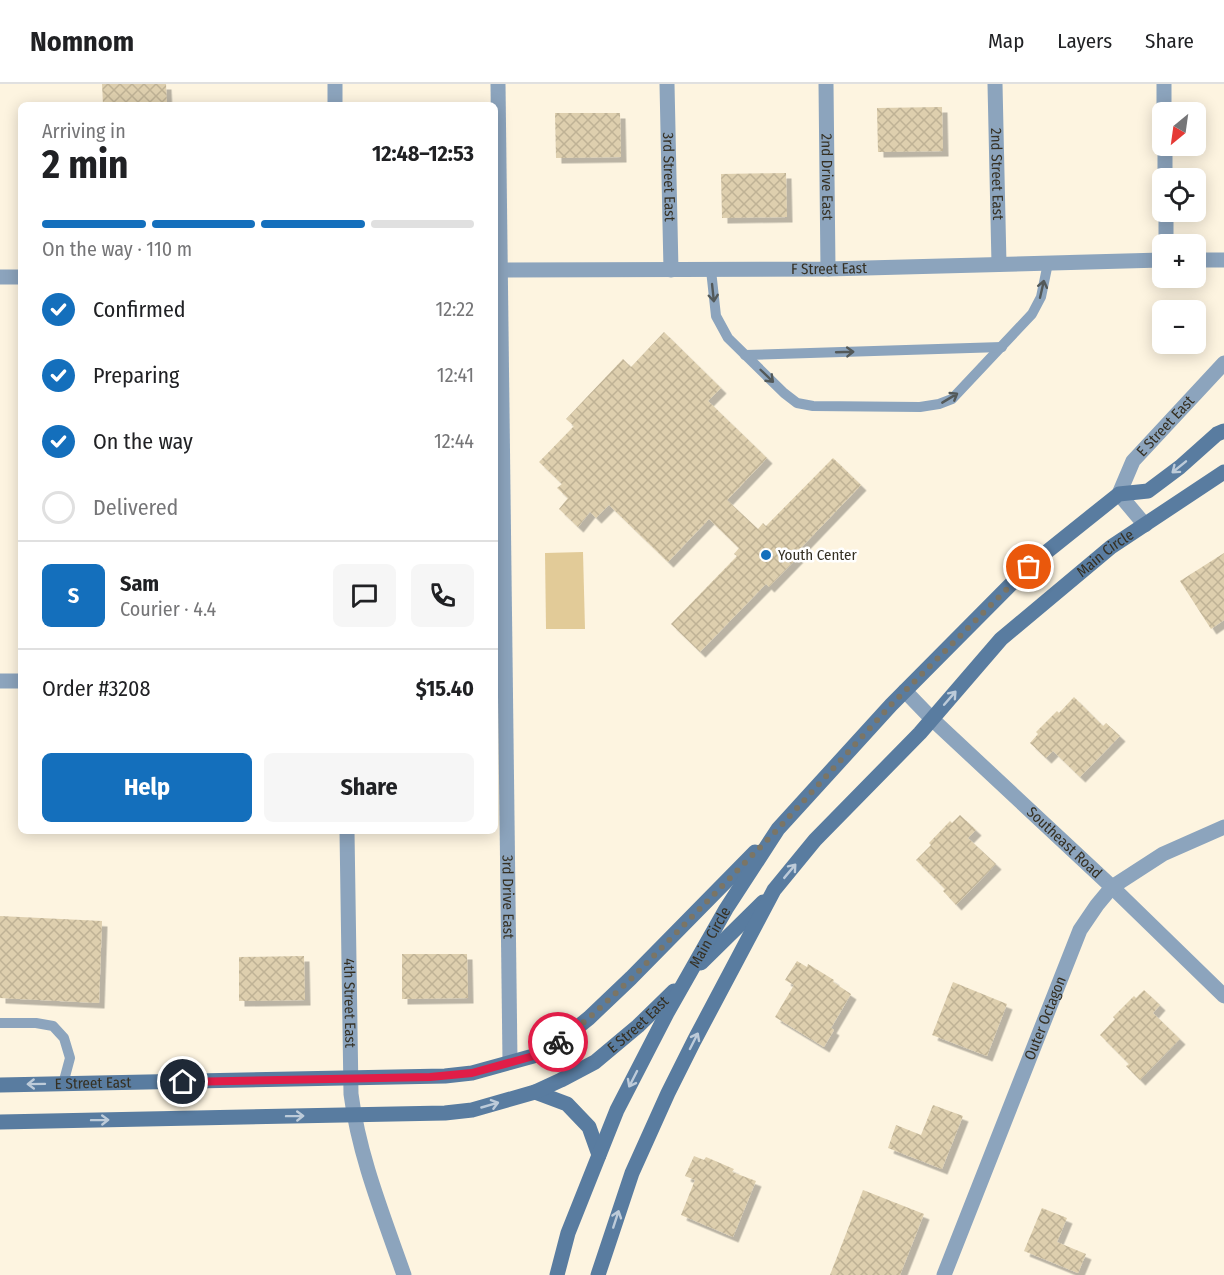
<!DOCTYPE html>
<meta charset="utf-8">
<style>
body{margin:0;font-family:"Fira Sans Condensed",sans-serif;background:#f6f6f6;color:#202124;height:100vh;display:flex;flex-direction:column;font-size:22px;white-space:nowrap}
*{box-sizing:border-box;margin:0}
p{font-size:20px;color:#757577}
.icon{flex:none;width:33px;height:33px;fill:none;stroke:currentColor;stroke-width:2;stroke-linecap:round;stroke-linejoin:round}
.map{position:relative;flex:1;overflow:hidden}
.sheet{position:absolute;left:18px;top:18px;width:480px;height:732px;display:flex;flex-direction:column;background:#fff;border-radius:9px;box-shadow:0 3px 15px #0003}
.sheet>*{flex:none}
.needle{width:39px;rotate:209deg}
.tools{position:absolute;left:1152px;top:18px;display:grid;gap:12px}
.tools a{display:grid;place-items:center;width:54px;height:54px;border-radius:9px;background:#fff;box-shadow:0 3px 15px #0003;font-size:30px}
.pin{position:absolute;display:grid;place-items:center;width:51px;height:51px;color:#fff;margin:-26px;border:3px solid #fff;border-radius:50%;box-shadow:0 2px 6px #0007}
.courier{position:absolute;display:grid;place-items:center;width:60px;height:60px;margin:-30px;border:4px solid #e11d48;border-radius:50%;background:#fff;color:#222;box-shadow:0 2px 8px #0007}
.summary em{font-style:normal;font-weight:700}
.summary div{display:flex;flex-direction:column-reverse}
.summary{display:flex;align-items:center;justify-content:space-between;height:102px;padding:0 24px}
h1{font-size:39px;font-weight:700;line-height:45px}
.bar{display:grid;grid-template-columns:repeat(4,1fr);gap:9px 6px;align-content:center;height:72px;padding:0 24px}
.bar i{height:8px;border-radius:4px;background:#e0e0e0}
.bar .active{background:#146fbc}
.bar p{grid-column:span 4}
.line{display:flex;align-items:center;gap:15px;padding:0 24px;border-top:2px solid #e0e0e0}
.line div{flex:1}
.round{display:grid;place-items:center;flex:none;width:63px;height:63px;border-radius:9px;background:#f6f6f6}
ol{padding:0 24px;list-style:none}
li{display:flex;align-items:center;gap:18px;height:66px}
li p{margin-inline-start:auto}
li .icon{padding:6px;border-radius:50%;background:#146fbc;color:#fff;stroke-width:4}
li:last-child{color:#757577}
li i{width:33px;height:33px;border:3px solid #e0e0e0;border-radius:50%}
.primary-button{display:flex;gap:12px;margin-top:auto;padding:12px 24px}
.primary-button a{flex:1;height:69px;border-radius:9px;background:#146fbc;color:#fff;font-size:24px;font-weight:700;line-height:69px;text-align:center}
.primary-button a+a{background:#f6f6f6;color:#202124}
header{display:flex;align-items:center;gap:36px;box-sizing:border-box;height:84px;padding:0 30px;background:#fff;border-bottom:2px solid #e0e0e0}
header strong{font-size:28px}
nav{display:flex;gap:33px;margin-inline-start:auto;font-size:21px}
.map>svg:first-child{display:block}
.grass{fill:#e2cb98}
.building{fill:url(#building-cross-hatch);filter:url(#shadow)}
.lines{fill:none;stroke-linecap:round;stroke-linejoin:round}
.lane{stroke:#8ca4bd;stroke-width:10}
.street{stroke:#8ca4bd;stroke-width:15}
.secondary{stroke:#597ca0;stroke-width:15}
.oneway{stroke:#535959}
.oneway2{stroke:#bdcbd9}
.done{stroke:#7b7565;stroke-width:6;stroke-dasharray:0 10.8}
.route{stroke:#e11d48;stroke-width:8}
.poi-dot{fill:#146fbc;stroke:#fff;stroke-width:2}
.labels{text-anchor:middle;dominant-baseline:central;stroke-width:5;stroke-linejoin:round;paint-order:stroke}
.street-label{font-size:15px;fill:#353023;stroke:#fff}
.poi-label{font-size:15px;fill:#353023;stroke:#fff;text-anchor:start}
</style>
<header>
<strong>Nomnom</strong>
<nav><a>Map</a><a>Layers</a><a>Share</a></nav>
</header>
<div class="map">
<svg width="1224" height="1191" viewBox="0 0 1224 1191">
<defs>
<pattern id="building-cross-hatch" width="8" height="8" patternUnits="userSpaceOnUse" patternTransform="scale(1.5)"><rect width="8" height="8" fill="#decfae"/><path d="M0 0l8 8M0 8l8-8" fill="none" stroke="#bfb295"/></pattern>
<filter id="shadow"><feDropShadow dx="5.5" dy="5.5" stdDeviation="0" flood-color="#0004"/></filter>
</defs>
<rect width="100%" height="100%" fill="#fdf4e0"/>
<!-- grass -->
<polygon class="grass" points="583,468 585,545 546,545 545,469"/>
<!-- building -->
<g class="building">
<polygon points="102,0 166,0 167,21 103,21"/>
<polygon points="942,23 943,67 878,68 877,24"/>
<polygon points="555,29 620,29 621,73 556,74"/>
<polygon points="786,89 787,133 722,134 721,90"/>
<polygon points="664,248 721,304 708,317 767,374 727,416 758,445 763,439 766,442 833,374 861,401 795,470 798,473 769,503 766,500 700,568 671,540 737,472 734,470 739,464 709,435 668,478 609,421 596,434 590,428 578,443 559,425 568,414 557,404 562,400 539,378 574,342 566,335 623,275 631,283"/>
<polygon points="1224,469 1224,536 1211,545 1180,497"/>
<polygon points="1074,613 1103,642 1106,639 1120,652 1080,693 1053,667 1046,674 1030,659 1038,650 1036,648 1057,627 1059,629"/>
<polygon points="960,731 976,746 968,754 996,780 956,821 943,807 945,805 916,776 931,761 929,759 950,737 952,739"/>
<polygon points="0,832 102,837 99,919 0,914"/>
<polygon points="402,870 467,870 468,914 402,915"/>
<polygon points="304,872 305,916 239,917 239,873"/>
<polygon points="797,877 807,883 808,880 834,896 833,898 851,910 831,944 834,946 824,963 775,933 794,901 785,896"/>
<polygon points="953,898 1007,920 987,972 932,951"/>
<polygon points="1144,906 1160,921 1153,929 1180,955 1140,996 1126,982 1129,980 1100,951 1115,935 1113,933 1134,912 1136,914"/>
<polygon points="933,1021 963,1032 942,1085 888,1064 896,1041 921,1051"/>
<polygon points="694,1072 704,1076 706,1073 734,1085 732,1088 756,1097 733,1153 681,1131 695,1096 685,1092"/>
<polygon points="863,1106 924,1130 900,1191 830,1191"/>
<polygon points="1042,1124 1067,1134 1057,1158 1086,1170 1078,1189 1024,1167"/>
</g>
<g class="lines">
<!-- lane -->
<g class="lane">
<polyline points="711,186 716,232 728,254 784,309 797,319 813,322 920,323 939,320 952,315 1032,230 1041,213 1048,179"/>
<polyline points="745,271 1002,263"/>
<polyline points="0,939 36,939 53,942 64,954 70,974 63,1000"/>
</g>
<!-- street -->
<g class="street">
<polyline points="335,0 335,21"/>
<path id="s1" d="M498,0L510,978"/>
<path id="s2" d="M667,0L671,186"/>
<path id="s3" d="M826,0L828,185"/>
<path id="s4" d="M995,0L999,180"/>
<polyline points="1164,0 1164,28"/>
<polyline points="1165,62 1165,94"/>
<polyline points="1166,128 1166,160"/>
<polyline points="1196,176 1224,176"/>
<path id="s5" d="M495,186L828,185L1162,176"/>
<polyline points="0,193 21,193"/>
<path id="s6" d="M1145,441L1119,410L1133,377L1224,279"/>
<polyline points="0,597 21,597"/>
<path id="s7" d="M905,607L932,635L1112,803L1224,912"/>
<path id="s8" d="M347,747L351,1010C359,1072 383,1131 404,1191"/>
<path id="s9" d="M944,1191L1080,846L1097,821L1112,803L1163,770L1224,743"/>
</g>
<!-- secondary -->
<g class="secondary">
<polyline points="701,879 763,818"/>
<path id="s10" d="M0,1001L445,992L472,989L537,971L560,957L589,934L631,894L755,768"/>
<polyline points="535,1008 567,1020 589,1043 599,1071"/>
<path id="s11" d="M0,1038L445,1029L472,1026L535,1008L561,996L595,978L638,942L674,907"/>
<path id="s12" d="M557,1191L568,1149L617,1026L667,929L726,825L778,745L891,621L1029,482L1119,410L1148,407L1180,383L1217,350L1224,347"/>
<path id="s13" d="M598,1191L632,1089L668,1009L694,957L774,806L815,756L920,649L1001,555L1111,463L1224,388"/>
</g>
</g>
<!-- one-way arrows -->
<defs><path id="oneway-shaft" d="M-6 0H5M1.5-3L5.5 0L1.5 3" fill="none" stroke-width="1.6" stroke-linecap="round" stroke-linejoin="round" transform="scale(1.5)"/></defs>
<g class="oneway">
<use href="#oneway-shaft" transform="translate(1042 205) rotate(-77)"/>
<use href="#oneway-shaft" transform="translate(713 209) rotate(84)"/>
<use href="#oneway-shaft" transform="translate(845 268) rotate(-2)"/>
<use href="#oneway-shaft" transform="translate(767 292) rotate(44)"/>
<use href="#oneway-shaft" transform="translate(950 314) rotate(-31)"/>
</g>
<g class="oneway2">
<use href="#oneway-shaft" transform="translate(1179 383) rotate(141)"/>
<use href="#oneway-shaft" transform="translate(950 614) rotate(-49)"/>
<use href="#oneway-shaft" transform="translate(790 787) rotate(-50)"/>
<use href="#oneway-shaft" transform="translate(694 957) rotate(-63)"/>
<use href="#oneway-shaft" transform="translate(633 995) rotate(117)"/>
<use href="#oneway-shaft" transform="translate(36 1000) rotate(179)"/>
<use href="#oneway-shaft" transform="translate(490 1021) rotate(-16)"/>
<use href="#oneway-shaft" transform="translate(295 1032) rotate(-1)"/>
<use href="#oneway-shaft" transform="translate(100 1036) rotate(-1)"/>
<use href="#oneway-shaft" transform="translate(616 1135) rotate(-72)"/>
</g>
<g class="lines">
<!-- done -->
<polyline class="done" points="558,958 589,934 632,894 778,745 891,621 1029,483"/>
<!-- route -->
<polyline class="route" points="183,998 430,993 472,989 537,971 558,958"/>
</g>
<!-- markers -->
<circle class="poi-dot" cx="766" cy="471" r="6"/>
<g class="labels">
<!-- street labels -->
<g class="street-label">
<text stroke="none"><textPath href="#s4" startOffset="90">2nd Street East</textPath></text>
<text stroke="none"><textPath href="#s2" startOffset="93">3rd Street East</textPath></text>
<text stroke="none"><textPath href="#s3" startOffset="93">2nd Drive East</textPath></text>
<text stroke="none"><textPath href="#s5" startOffset="334">F Street East</textPath></text>
<text stroke="none"><textPath href="#s6" startOffset="124">E Street East</textPath></text>
<text stroke="none"><textPath href="#s13" startOffset="898">Main Circle</textPath></text>
<text stroke="none"><textPath href="#s7" startOffset="220">Southeast Road</textPath></text>
<text stroke="none"><textPath href="#s1" startOffset="813">3rd Drive East</textPath></text>
<text stroke="none"><textPath href="#s12" startOffset="372">Main Circle</textPath></text>
<text stroke="none"><textPath href="#s8" startOffset="172">4th Street East</textPath></text>
<text stroke="none"><textPath href="#s9" startOffset="276">Outer Octagon</textPath></text>
<text stroke="none"><textPath href="#s11" startOffset="662">E Street East</textPath></text>
<text stroke="none"><textPath href="#s10" startOffset="93">E Street East</textPath></text>
</g>
<!-- poi labels -->
<g class="poi-label">
<text x="778" y="471">Youth Center</text>
</g>
</g>
</svg>
<div class="tools">
<a><svg class="needle" viewBox="-14 -14 28 28"><path d="M0-13l5 13h-10z" fill="#e53935"/><path d="M0 13l5-13h-10z" fill="#757577"/></svg></a>
<a><svg class="icon" aria-label="locate" viewBox="0 0 24 24"><circle cx="12" cy="12" r="6"/><path d="M12 2v4M12 18v4M2 12h4M18 12h4"/></svg></a>
<a>+</a>
<a>−</a>
</div>
<div class="pin" style="left:1029px;top:483px;background:#ea580c"><svg class="icon" aria-label="bag" viewBox="0 0 24 24"><path d="M5 8h14l-1 12H6zM9 8a3 3 0 0 1 6 0"/></svg></div>
<div class="pin" style="left:183px;top:998px;background:#1f2937"><svg class="icon" aria-label="home" viewBox="0 0 24 24"><path d="M3 11l9-7 9 7M6 9v11h12V9"/></svg></div>
<div class="courier" style="left:558px;top:958px"><svg class="icon" aria-label="bike" viewBox="0 0 24 24"><circle cx="6" cy="16" r="4"/><circle cx="18" cy="16" r="4"/><path d="M6 16l4-8h5l3 8M10 8l3 8H6M13 5h3"/></svg></div>
<section class="sheet">
<div class="summary"><div><h1>2 min</h1><p>Arriving in</p></div><em>12:48–12:53</em></div>
<div class="bar"><i class="active"></i><i class="active"></i><i class="active"></i><i></i><p>On the way · 110 m</p></div>
<ol>
<li><svg class="icon" aria-label="check" viewBox="0 0 24 24"><path d="M5 12l5 5 9-10"/></svg>Confirmed<p>12:22</p></li>
<li><svg class="icon" aria-label="check" viewBox="0 0 24 24"><path d="M5 12l5 5 9-10"/></svg>Preparing<p>12:41</p></li>
<li><svg class="icon" aria-label="check" viewBox="0 0 24 24"><path d="M5 12l5 5 9-10"/></svg>On the way<p>12:44</p></li>
<li><i></i>Delivered</li>
</ol>
<div class="line" style="height:108px"><b class="round" style="background:#146fbc;color:#fff">S</b><div><b>Sam</b><p>Courier · 4.4</p></div><a class="round"><svg class="icon" aria-label="chat" viewBox="0 0 24 24"><path d="M4 5h16v11H9l-5 4z"/></svg></a><a class="round"><svg class="icon" aria-label="phone" viewBox="0 0 24 24"><path d="M5 4h4l2 5-3 2q2 4 5 5l2-3 5 2v4C11 20 4 13 5 4z"/></svg></a></div>
<div class="line" style="height:78px"><div>Order #3208</div><b>$15.40</b></div>
<div class="primary-button"><a>Help</a><a>Share</a></div>
</section>
</div>
